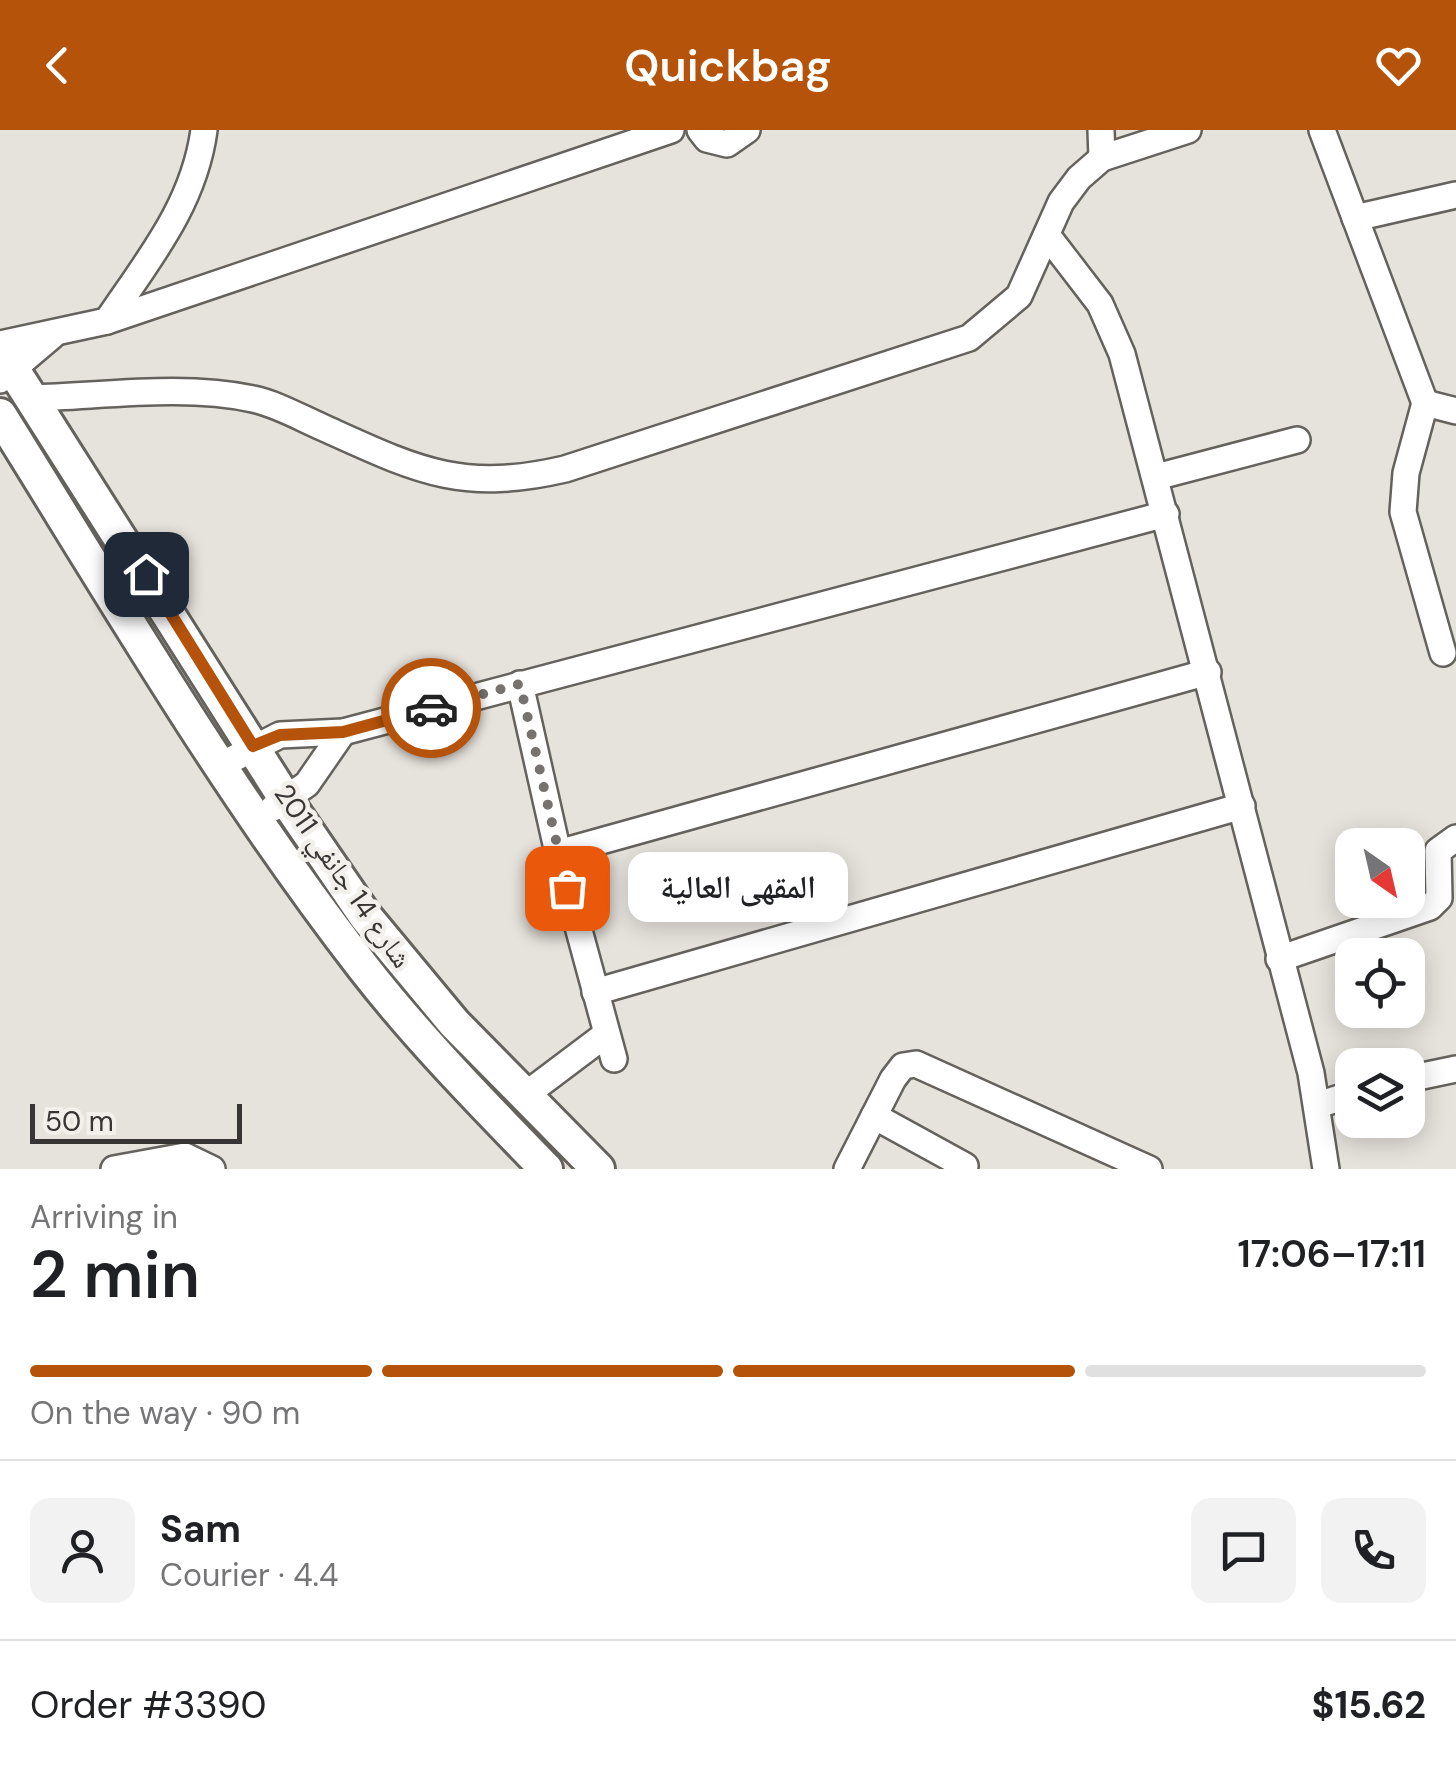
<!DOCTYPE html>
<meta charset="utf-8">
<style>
body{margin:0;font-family:"DM Sans","Noto Naskh Arabic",sans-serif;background:#f2f2f2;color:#202124;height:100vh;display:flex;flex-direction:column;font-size:38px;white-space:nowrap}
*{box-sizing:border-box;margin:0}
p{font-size:32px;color:#757577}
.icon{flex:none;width:55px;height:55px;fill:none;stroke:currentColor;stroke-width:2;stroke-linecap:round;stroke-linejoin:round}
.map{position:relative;height:1039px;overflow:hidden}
.drawer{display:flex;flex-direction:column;background:#fff;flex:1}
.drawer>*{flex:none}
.needle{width:65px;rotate:146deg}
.controls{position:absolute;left:1335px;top:698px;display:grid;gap:20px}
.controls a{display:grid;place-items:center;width:90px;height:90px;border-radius:20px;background:#fff;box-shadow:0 5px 25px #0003;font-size:50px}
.scale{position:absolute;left:30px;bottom:25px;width:212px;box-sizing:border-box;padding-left:10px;border:5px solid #383634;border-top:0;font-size:28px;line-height:35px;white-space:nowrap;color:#383634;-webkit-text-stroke:8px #f3efea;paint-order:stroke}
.pin{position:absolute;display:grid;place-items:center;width:85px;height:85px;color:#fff;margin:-42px;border-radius:20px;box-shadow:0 5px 15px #0006}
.courier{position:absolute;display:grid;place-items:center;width:100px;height:100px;margin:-50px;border:8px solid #b45309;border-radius:50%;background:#fff;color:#222;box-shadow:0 2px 12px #0007}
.bubble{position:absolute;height:70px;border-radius:20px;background:#fff;box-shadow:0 5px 25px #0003;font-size:32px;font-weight:600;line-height:70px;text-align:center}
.headline em{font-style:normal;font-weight:600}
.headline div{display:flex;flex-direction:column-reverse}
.headline{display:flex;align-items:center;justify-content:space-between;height:170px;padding:0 30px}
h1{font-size:65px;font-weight:600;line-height:75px}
.bar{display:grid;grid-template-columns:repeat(4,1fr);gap:15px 10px;align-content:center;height:120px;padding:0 30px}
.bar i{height:12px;border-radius:8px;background:#e0e0e0}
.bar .selected{background:#b45309}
.bar p{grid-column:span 4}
.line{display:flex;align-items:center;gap:25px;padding:0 30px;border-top:2px solid #e0e0e0}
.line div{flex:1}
.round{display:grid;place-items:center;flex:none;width:105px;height:105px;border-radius:20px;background:#f2f2f2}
header{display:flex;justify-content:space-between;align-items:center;height:130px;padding:0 30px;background:#b45309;color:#fff;font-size:45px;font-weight:600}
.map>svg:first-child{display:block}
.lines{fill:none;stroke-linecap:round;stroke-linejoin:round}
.minor-casing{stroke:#65625d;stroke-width:30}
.secondary-casing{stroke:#65625d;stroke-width:38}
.minor{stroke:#fff;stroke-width:25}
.secondary{stroke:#fff;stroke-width:32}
.done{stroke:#75726f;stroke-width:10;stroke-dasharray:0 18}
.route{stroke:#b45309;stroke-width:12}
.labels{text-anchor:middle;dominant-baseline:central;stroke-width:9;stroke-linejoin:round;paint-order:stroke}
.street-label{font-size:28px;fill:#383634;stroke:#f3efea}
</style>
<header><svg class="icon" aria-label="back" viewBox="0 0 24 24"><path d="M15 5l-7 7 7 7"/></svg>Quickbag<svg class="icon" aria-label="heart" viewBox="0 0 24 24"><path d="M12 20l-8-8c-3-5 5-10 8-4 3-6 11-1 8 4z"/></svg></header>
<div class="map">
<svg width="1456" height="1039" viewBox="0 0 1456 1039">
<rect width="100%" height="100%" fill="#e6e2dc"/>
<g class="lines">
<!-- minor casing -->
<g class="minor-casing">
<g id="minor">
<polyline points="700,0 707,9 727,14 747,0"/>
<polyline points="1101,0 1102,28"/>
<polyline points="1322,0 1425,273 1406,343 1403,382 1443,523"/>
<polyline points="1355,88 1456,65"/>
<polyline points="1047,105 1100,174 1122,224 1311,943 1326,1039"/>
<path d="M107,191C148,130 194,75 204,0"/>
<polyline points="0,214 107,191 671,0"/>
<polyline points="0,250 52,206"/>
<path d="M32,268C104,266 183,254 253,269C277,274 301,288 324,298C417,340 461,363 565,339L969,208L1019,166L1061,72L1079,48L1102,28L1188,0"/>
<polyline points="1425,273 1456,281"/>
<polyline points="1156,347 1297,310"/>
<polyline points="520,554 558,723 614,929"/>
<polyline points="221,635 280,605 343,602 1166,384"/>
<polyline points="273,678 307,654 343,602"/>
<polyline points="558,723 1208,542"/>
<polyline points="1279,829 1430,777 1439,768 1438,721 1456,708"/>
<polyline points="595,862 1242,676"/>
<polyline points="1408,949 1456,939"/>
<polyline points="524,966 605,905"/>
<polyline points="1318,975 1352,964"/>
<polyline points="874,986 965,1036"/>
<polyline points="114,1039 185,1026 212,1039"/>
<polyline points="847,1039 893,949 903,936 916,934 1149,1039"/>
</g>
</g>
<!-- secondary casing -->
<g class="secondary-casing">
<g id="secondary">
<polyline points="0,219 286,670 366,787 454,893 598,1039"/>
<path d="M0,285C116,471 228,663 363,837C418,908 483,974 546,1039"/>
</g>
</g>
<!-- minor -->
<use href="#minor" class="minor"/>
<!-- secondary -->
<use href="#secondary" class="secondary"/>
</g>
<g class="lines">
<!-- done -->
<polyline class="done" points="431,578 520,554 567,758"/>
<!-- route -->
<polyline class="route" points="146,444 253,616 280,605 343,602 431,578"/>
</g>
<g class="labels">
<!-- street labels -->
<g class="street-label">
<text transform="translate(343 746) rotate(55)">شارع 14 جانفي 2011</text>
</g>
</g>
</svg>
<div class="controls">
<a><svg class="needle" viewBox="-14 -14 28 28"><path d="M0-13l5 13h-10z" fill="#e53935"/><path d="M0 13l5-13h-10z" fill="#757577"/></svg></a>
<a><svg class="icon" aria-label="locate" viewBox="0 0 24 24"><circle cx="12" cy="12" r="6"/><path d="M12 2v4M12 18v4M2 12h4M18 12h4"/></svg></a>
<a><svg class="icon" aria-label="layers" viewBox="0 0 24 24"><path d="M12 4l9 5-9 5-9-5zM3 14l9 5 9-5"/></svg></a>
</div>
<div class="scale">50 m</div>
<div class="pin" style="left:567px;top:758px;background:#ea580c"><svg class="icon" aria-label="bag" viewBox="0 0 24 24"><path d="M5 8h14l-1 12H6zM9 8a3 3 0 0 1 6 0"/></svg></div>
<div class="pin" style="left:146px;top:444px;background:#1f2937"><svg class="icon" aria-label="home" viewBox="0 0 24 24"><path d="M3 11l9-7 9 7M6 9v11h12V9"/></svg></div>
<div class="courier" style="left:431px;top:578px"><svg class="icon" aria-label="car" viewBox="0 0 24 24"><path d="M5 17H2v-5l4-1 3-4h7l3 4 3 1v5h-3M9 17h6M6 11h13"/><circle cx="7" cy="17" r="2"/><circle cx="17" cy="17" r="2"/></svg></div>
<div class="bubble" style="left:628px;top:722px;width:220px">المقهى العالية</div>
</div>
<section class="drawer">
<div class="headline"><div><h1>2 min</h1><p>Arriving in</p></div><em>17:06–17:11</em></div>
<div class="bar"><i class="selected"></i><i class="selected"></i><i class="selected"></i><i></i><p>On the way · 90 m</p></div>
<div class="line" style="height:180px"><a class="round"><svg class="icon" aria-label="person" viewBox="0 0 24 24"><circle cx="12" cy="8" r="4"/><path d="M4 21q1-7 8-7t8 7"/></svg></a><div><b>Sam</b><p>Courier · 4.4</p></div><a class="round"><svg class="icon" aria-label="chat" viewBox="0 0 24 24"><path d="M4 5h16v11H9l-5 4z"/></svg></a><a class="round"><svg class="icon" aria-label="phone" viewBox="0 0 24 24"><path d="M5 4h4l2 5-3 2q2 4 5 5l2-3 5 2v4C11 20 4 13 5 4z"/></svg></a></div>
<div class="line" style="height:130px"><div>Order #3390</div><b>$15.62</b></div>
</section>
